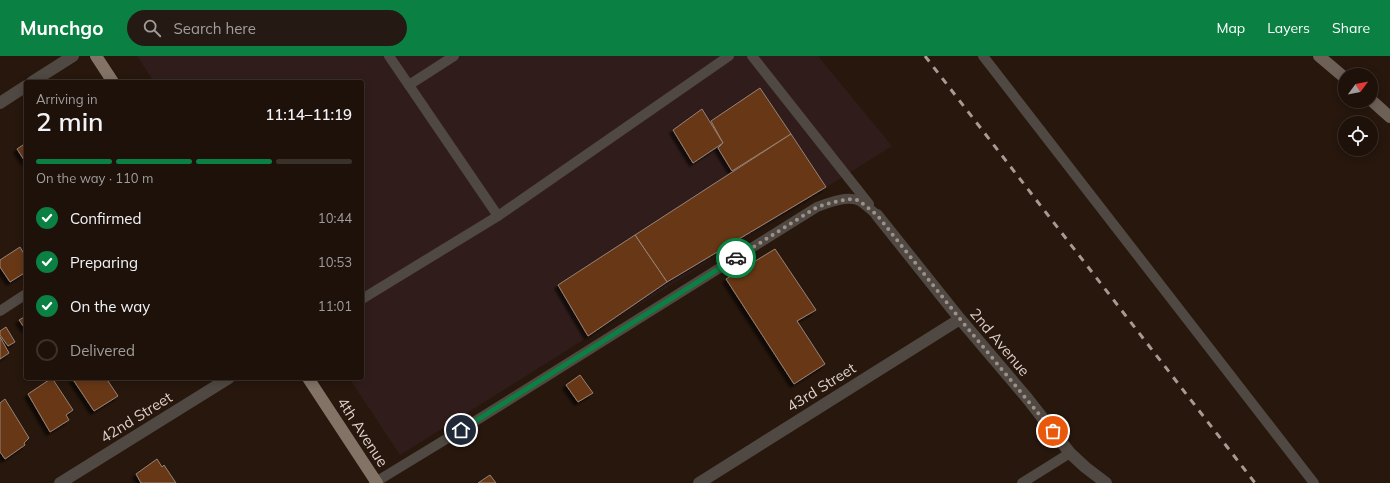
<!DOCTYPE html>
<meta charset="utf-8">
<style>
body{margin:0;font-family:Mulish,sans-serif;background:#251a13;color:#f1f3f6;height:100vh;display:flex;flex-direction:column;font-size:15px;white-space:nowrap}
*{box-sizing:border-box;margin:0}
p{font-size:13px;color:#a09d9c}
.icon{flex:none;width:22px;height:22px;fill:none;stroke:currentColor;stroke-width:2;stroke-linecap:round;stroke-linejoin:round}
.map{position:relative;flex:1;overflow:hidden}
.panel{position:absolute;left:24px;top:24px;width:340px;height:300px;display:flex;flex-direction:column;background:#1d110a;border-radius:4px;box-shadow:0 2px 10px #0003,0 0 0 1px #3b312b}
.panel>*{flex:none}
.needle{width:26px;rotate:58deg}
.tools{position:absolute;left:1338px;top:12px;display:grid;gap:8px}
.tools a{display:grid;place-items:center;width:40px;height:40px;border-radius:50%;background:#1d110a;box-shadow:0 2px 10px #0003,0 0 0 1px #3b312b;font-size:20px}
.pin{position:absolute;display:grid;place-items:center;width:34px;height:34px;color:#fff;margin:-17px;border:2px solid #fff;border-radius:50%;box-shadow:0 1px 4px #0007}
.courier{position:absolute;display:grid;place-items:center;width:40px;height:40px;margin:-20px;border:3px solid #0b8043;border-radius:50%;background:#fff;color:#222;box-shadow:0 1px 5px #0007}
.head em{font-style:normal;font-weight:600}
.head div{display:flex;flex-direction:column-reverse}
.head{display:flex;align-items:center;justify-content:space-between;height:68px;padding:0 12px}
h1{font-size:26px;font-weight:600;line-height:30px}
.bar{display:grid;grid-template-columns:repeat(4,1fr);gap:6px 4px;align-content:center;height:48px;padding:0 12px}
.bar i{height:5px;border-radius:3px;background:#3b312b}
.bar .current{background:#0b8043}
.bar p{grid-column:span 4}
ol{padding:0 12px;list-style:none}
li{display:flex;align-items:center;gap:12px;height:44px}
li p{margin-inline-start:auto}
li .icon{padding:4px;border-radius:50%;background:#0b8043;color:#fff;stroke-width:4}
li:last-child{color:#a09d9c}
li i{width:22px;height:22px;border:2px solid #3b312b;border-radius:50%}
header{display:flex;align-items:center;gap:24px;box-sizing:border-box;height:56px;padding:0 20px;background:#0b8043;color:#fff}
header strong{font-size:19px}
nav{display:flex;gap:22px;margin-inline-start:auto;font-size:14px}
.search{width:280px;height:36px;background:#251a13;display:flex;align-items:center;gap:10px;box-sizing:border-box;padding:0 14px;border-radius:22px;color:#a09d9c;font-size:15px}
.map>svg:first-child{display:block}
.industrial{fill:#301d1b}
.building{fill:#683817;stroke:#978275;filter:url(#shadow)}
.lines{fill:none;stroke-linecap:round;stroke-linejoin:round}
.lane{stroke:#504842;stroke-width:10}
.street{stroke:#504842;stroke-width:12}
.secondary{stroke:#6d6057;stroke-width:12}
.primary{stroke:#837367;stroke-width:12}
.rail{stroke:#a79a93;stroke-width:3;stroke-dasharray:7 7;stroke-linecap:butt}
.done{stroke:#9d9088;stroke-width:4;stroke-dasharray:0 7.2}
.route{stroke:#0b8043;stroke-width:5}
.labels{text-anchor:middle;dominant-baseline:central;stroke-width:3;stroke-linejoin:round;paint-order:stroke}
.street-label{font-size:15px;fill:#ddd1cb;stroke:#27170d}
</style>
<header>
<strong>Munchgo</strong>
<div class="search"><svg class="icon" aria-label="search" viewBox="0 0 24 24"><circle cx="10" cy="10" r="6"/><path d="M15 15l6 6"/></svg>Search here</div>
<nav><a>Map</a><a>Layers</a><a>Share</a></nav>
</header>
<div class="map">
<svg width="1390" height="427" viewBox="0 0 1390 427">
<defs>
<filter id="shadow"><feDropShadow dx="-3.5" dy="3.5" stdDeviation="1" flood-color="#0009"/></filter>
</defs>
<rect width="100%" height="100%" fill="#27170d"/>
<!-- industrial -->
<polygon class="industrial" points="137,0 818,0 892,90 400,399 349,322 362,322 362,26 154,26"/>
<!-- building -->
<g class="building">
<polygon points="760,32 791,78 732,115 718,92 723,87 711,65"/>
<polygon points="702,53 723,87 693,107 673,74"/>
<polygon points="791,78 826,131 667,226 635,179"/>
<polygon points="26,87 26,107 17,93"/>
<polygon points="635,179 667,226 588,280 558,229"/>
<polygon points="20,191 26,201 26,216 10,226 0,211 0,204"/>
<polygon points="775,193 816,254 797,265 825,308 794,328 726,223"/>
<polygon points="26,260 26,274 19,264"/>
<polygon points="6,271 15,286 8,290 0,279 0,275"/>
<polygon points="0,281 9,297 0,303"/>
<polygon points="580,319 593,337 578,346 566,329"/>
<polygon points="52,322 73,354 66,359 69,364 50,376 28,338"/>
<polygon points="72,322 106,322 118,340 94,355"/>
<polygon points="5,343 29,382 24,387 25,389 5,403 0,396 0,347"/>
<polygon points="157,403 162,411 164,409 176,427 141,427 136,418"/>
<polygon points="490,419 496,427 478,427"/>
</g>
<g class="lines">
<!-- lane -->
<g class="lane">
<polyline points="752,0 869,148"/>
<polyline points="983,0 1314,427"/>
<polyline points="409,29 454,0"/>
<polyline points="498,160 729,0"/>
<polyline points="362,243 498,160 389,0"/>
<polyline points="0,255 26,238"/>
<path d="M374,427L461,374L817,151C828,147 848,139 860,145C866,149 871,154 877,159"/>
<polyline points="1022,427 1070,397"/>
</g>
<!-- street -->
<g class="street">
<polyline points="32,26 73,0"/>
<polyline points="0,47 26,30"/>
<polyline points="877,159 960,263 1027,342 1070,397 1085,411 1106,427"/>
<polyline points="60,427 229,322"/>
<polyline points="699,427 960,263"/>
</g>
<!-- secondary -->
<g class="secondary">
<polyline points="1319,0 1345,22"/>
<polyline points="1371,44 1390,61"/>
</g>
<!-- primary -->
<g class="primary">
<polyline points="96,0 113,26"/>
<polyline points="308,322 377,427"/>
</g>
<!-- rail -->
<polyline class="rail" points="925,0 1255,427"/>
</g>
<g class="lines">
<!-- done -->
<polyline class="done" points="736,202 817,151 830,147 848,143 858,144 877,159 960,263 1053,375"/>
<!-- route -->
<polyline class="route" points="461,374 736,202"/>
</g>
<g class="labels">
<!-- street labels -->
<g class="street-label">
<text transform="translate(1000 286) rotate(50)">2nd Avenue</text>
<text transform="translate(821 331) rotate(-32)">43rd Street</text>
<text transform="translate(136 361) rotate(-32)">42nd Street</text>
<text transform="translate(363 376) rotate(57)">4th Avenue</text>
</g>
</g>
</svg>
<div class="tools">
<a><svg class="needle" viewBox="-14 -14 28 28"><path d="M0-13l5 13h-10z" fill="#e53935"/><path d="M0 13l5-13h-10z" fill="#a09d9c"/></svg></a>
<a><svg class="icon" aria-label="locate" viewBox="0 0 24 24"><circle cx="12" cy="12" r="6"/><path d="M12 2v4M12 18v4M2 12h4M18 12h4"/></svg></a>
</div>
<div class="pin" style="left:1053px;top:375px;background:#ea580c"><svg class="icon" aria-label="bag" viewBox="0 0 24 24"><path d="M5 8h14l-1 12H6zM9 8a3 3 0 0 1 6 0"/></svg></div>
<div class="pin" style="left:461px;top:374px;background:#1f2937"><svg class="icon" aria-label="home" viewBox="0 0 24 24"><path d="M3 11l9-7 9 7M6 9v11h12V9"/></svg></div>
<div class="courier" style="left:736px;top:202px"><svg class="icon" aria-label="car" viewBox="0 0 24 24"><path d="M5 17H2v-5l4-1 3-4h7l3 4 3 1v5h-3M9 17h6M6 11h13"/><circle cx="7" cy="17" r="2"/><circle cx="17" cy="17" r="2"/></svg></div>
<section class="panel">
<div class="head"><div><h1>2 min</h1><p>Arriving in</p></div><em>11:14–11:19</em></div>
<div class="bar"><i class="current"></i><i class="current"></i><i class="current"></i><i></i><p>On the way · 110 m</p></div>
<ol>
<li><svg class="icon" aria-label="check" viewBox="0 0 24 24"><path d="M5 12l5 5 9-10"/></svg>Confirmed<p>10:44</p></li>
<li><svg class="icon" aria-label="check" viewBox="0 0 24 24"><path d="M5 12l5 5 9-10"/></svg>Preparing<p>10:53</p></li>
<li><svg class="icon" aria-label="check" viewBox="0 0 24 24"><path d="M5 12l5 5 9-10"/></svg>On the way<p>11:01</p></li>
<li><i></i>Delivered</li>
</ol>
</section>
</div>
